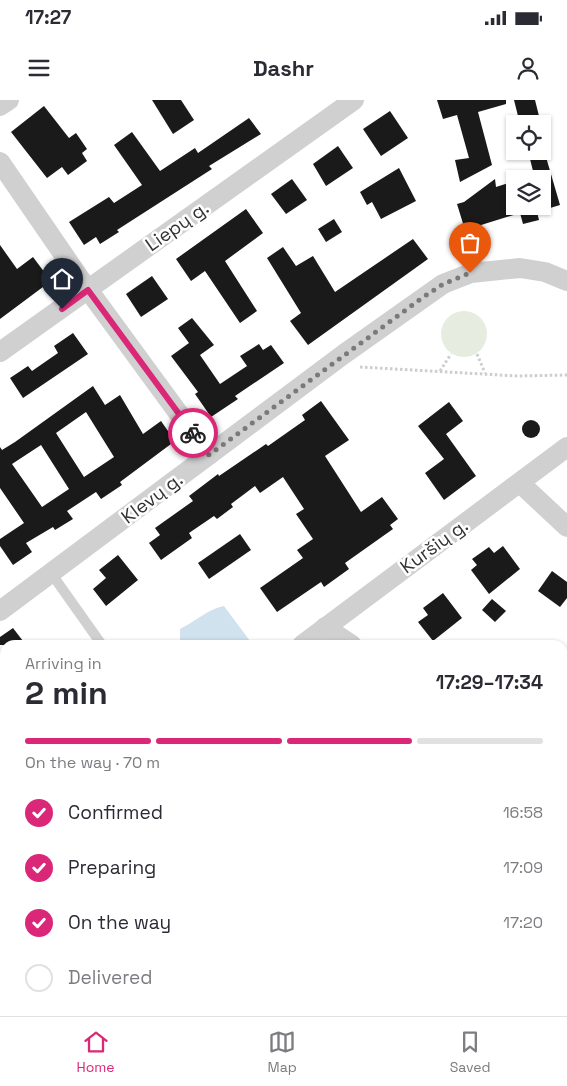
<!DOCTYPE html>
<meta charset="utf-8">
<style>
body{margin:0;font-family:"Space Grotesk",sans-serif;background:#f2f2f3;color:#2b2b33;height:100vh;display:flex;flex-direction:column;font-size:19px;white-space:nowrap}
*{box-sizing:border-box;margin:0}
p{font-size:16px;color:#7c7c81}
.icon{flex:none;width:28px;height:28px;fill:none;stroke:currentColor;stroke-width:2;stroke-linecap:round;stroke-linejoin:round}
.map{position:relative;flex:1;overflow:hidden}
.panel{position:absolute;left:0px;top:540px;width:568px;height:376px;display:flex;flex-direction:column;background:#fff;border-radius:15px 15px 0 0;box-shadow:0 1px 4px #0004}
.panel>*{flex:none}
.buttons{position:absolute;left:506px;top:15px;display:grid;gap:10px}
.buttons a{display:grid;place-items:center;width:45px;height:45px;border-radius:0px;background:#fff;box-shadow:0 1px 4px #0004;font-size:25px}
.pin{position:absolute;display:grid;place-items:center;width:42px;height:42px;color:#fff;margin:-51px -21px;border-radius:50% 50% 50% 0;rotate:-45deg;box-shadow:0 0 5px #0007}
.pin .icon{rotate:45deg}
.courier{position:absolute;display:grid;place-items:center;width:50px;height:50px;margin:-25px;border:4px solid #db2777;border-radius:50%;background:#fff;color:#222;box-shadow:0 1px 6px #0007}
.summary em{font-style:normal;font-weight:700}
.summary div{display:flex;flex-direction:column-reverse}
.summary{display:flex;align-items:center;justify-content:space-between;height:85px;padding:0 25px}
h1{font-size:32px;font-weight:700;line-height:38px}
.bar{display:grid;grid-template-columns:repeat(4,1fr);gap:8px 5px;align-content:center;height:60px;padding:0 25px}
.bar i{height:6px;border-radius:4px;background:#e1e1e2}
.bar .current{background:#db2777}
.bar p{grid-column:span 4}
ol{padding:0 25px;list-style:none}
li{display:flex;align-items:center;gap:15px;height:55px}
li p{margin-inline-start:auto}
li .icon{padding:5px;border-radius:50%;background:#db2777;color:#fff;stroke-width:4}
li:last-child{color:#7c7c81}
li i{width:28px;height:28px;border:2px solid #e1e1e2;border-radius:50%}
.status{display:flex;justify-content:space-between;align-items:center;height:35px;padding:0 25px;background:#fff;direction:ltr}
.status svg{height:14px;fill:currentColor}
header{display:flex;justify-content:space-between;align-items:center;height:65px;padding:0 25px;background:#fff;font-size:22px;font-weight:700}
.tab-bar{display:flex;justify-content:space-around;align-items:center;height:70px;border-top:1px solid #e1e1e2;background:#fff;font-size:14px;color:#7c7c81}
.tab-bar a{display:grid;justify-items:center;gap:2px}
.tab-bar .current{color:#db2777}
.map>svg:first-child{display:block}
.green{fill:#e6ecdf}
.water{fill:#cfe2ee}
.building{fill:#1a1a1a;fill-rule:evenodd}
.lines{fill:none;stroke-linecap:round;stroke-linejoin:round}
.path{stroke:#cdcdcd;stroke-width:3;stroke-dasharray:2.5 2.5;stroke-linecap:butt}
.lane{stroke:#d0d0d0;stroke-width:10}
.street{stroke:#d0d0d0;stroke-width:20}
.done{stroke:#7a7a7a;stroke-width:5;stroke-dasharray:0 9}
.route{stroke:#db2777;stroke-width:6}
.labels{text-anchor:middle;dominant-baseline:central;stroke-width:5;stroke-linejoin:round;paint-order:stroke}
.street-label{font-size:19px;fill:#333;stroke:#fff}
</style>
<div class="status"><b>17:27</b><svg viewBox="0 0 49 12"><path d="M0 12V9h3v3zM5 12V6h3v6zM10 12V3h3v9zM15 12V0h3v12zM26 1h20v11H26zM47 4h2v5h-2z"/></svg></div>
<header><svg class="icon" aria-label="menu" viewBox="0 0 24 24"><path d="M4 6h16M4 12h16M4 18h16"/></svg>Dashr<svg class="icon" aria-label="person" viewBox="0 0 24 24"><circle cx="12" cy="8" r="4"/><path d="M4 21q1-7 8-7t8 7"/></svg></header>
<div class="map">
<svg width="567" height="916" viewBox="0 0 567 916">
<rect width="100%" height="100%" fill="#fff"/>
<!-- green -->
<circle class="green" cx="464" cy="234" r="23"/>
<!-- water -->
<path class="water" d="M224,506L253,545H183L180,541V529C196,521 208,509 224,506Z"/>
<!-- building -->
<g class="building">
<polygon points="152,0 181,0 194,20 173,34"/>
<polygon points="437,0 506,0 506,4 478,12 492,65 460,82 455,60 469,58 457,15 443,19"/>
<polygon points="514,0 535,0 541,24 520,24"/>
<polygon points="44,6 69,38 76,33 87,49 82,53 87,61 68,75 62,67 47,78 11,32"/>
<polygon points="390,11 408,38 381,56 363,29"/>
<polygon points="249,18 261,34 209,66 212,69 117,130 119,132 100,144 96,137 84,145 69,122 109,97 114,103 142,85 114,45 132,32 160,71 195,48 198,53"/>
<polygon points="542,31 548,56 546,57 560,105 537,112 539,120 523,124 520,113 465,130 457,104 464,102 495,79 496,87 515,81 515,106 542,106 542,79 522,79 534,75 528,51 542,51"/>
<polygon points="338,46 353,68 326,86 313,64"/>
<polygon points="399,68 416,101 381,119 372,102 367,105 360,92"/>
<polygon points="292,79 307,100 286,114 271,94"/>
<polygon points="246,109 263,133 225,161 257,211 240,223 205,171 191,181 176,159"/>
<polygon points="334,119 342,132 326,142 318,129"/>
<polygon points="413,139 428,159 308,245 290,221 301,213 267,158 283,147 296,166 313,156 335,192"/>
<polygon points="0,145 17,169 33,157 51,181 0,219"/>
<polygon points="152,176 168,199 141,217 126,194"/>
<polygon points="192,218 214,245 200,255 220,284 247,266 240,256 259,244 263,250 271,245 284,263 235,296 238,299 211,317 195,294 198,292 171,256 189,243 178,228"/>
<polygon points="73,233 88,254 23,298 10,278 28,266 32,271 58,253 54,246"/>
<path d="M93,286L105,305L120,295L143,334L161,321L175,341L120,382L122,385L101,399L96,392L67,411L73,419L55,430L53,427L26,443L32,452L13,465L0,446V439L24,423L0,388V347L2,350L15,342ZM86,312L114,357L84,377L56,333ZM41,345L69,389L42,407L12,364Z"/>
<polygon points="321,301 349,340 325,356 361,412 382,397 398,419 390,425 393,429 345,463 349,469 324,487 321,482 277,512 260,488 303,458 297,450 313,439 296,414 304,409 283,377 260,393 255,386 231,404 233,407 217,419 214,416 189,433 192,438 161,460 149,443 160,435 155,428 193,401 189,396 218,374 219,376 266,344 268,346 305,320 302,315"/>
<polygon points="449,302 463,321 446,334 476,376 444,400 425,373 444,359 418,326"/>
<circle cx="531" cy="329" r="9"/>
<polygon points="240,434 251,450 209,479 198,463"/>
<polygon points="503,446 520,469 489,494 471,470 477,465 472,459 489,447 494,453"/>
<polygon points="118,455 138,480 106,506 93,489 106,478 99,470"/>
<polygon points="552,471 567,482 567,498 560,507 538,491"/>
<polygon points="443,493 462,518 433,541 418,522 428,515 423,508"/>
<polygon points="492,499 506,511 495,522 482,510"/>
<polygon points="13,528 26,545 0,545 0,537"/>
</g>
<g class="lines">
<!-- path -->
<g class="path">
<polyline points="477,254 485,273"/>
<polyline points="360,267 517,276 567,275"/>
<polyline points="440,271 451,254"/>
</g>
<!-- lane -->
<polyline class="lane" points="51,473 102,545"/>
<!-- street -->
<g class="street">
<polyline points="0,6 9,0"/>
<polyline points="0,62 81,180 209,355"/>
<polyline points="0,252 354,0"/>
<polyline points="520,383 567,427"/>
<polyline points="0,511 344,254 443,184 471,173 520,168 545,172 567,181"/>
<polyline points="325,527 352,545"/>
<polyline points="302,545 567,347"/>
<polyline points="562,685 567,688"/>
<polyline points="306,911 315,916"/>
<polyline points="141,916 153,911"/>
<polyline points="557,916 567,912"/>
</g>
</g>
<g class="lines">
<!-- done -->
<polyline class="done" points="193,333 209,355 422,198 443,184 470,173"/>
<!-- route -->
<polyline class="route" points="62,209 88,190 193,333"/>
</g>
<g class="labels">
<!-- street labels -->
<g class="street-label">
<text transform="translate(177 126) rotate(-35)">Liepų g.</text>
<text transform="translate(152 398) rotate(-37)">Klevų g.</text>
<text transform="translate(434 446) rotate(-36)">Kuršių g.</text>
</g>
</g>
</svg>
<div class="buttons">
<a><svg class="icon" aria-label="locate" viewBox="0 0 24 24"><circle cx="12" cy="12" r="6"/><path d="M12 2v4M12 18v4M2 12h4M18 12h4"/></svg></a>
<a><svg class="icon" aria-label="layers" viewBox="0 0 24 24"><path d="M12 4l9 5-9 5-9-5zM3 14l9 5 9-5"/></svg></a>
</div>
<div class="pin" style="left:470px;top:173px;background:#ea580c"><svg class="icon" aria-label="bag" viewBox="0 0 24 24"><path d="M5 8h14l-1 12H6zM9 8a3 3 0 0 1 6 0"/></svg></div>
<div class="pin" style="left:62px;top:209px;background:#1f2937"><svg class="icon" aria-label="home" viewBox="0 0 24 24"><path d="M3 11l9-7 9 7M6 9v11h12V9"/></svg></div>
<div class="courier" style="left:193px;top:333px"><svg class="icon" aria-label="bike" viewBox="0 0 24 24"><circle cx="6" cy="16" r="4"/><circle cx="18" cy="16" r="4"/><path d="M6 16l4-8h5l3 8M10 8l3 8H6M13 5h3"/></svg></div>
<section class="panel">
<div class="summary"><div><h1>2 min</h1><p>Arriving in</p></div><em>17:29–17:34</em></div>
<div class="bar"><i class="current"></i><i class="current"></i><i class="current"></i><i></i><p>On the way · 70 m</p></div>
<ol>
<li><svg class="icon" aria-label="check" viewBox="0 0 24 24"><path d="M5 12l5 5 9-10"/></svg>Confirmed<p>16:58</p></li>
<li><svg class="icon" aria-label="check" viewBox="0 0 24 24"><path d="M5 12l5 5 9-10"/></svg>Preparing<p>17:09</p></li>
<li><svg class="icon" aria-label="check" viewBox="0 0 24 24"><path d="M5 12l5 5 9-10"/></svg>On the way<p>17:20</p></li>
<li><i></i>Delivered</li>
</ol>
</section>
</div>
<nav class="tab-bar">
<a class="current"><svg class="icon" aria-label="home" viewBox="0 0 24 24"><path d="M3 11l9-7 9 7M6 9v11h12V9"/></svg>Home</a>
<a><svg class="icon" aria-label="map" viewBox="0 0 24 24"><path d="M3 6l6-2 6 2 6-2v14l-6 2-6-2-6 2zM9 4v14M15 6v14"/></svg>Map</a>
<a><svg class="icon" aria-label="saved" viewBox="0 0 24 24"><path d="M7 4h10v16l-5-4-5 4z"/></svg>Saved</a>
</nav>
